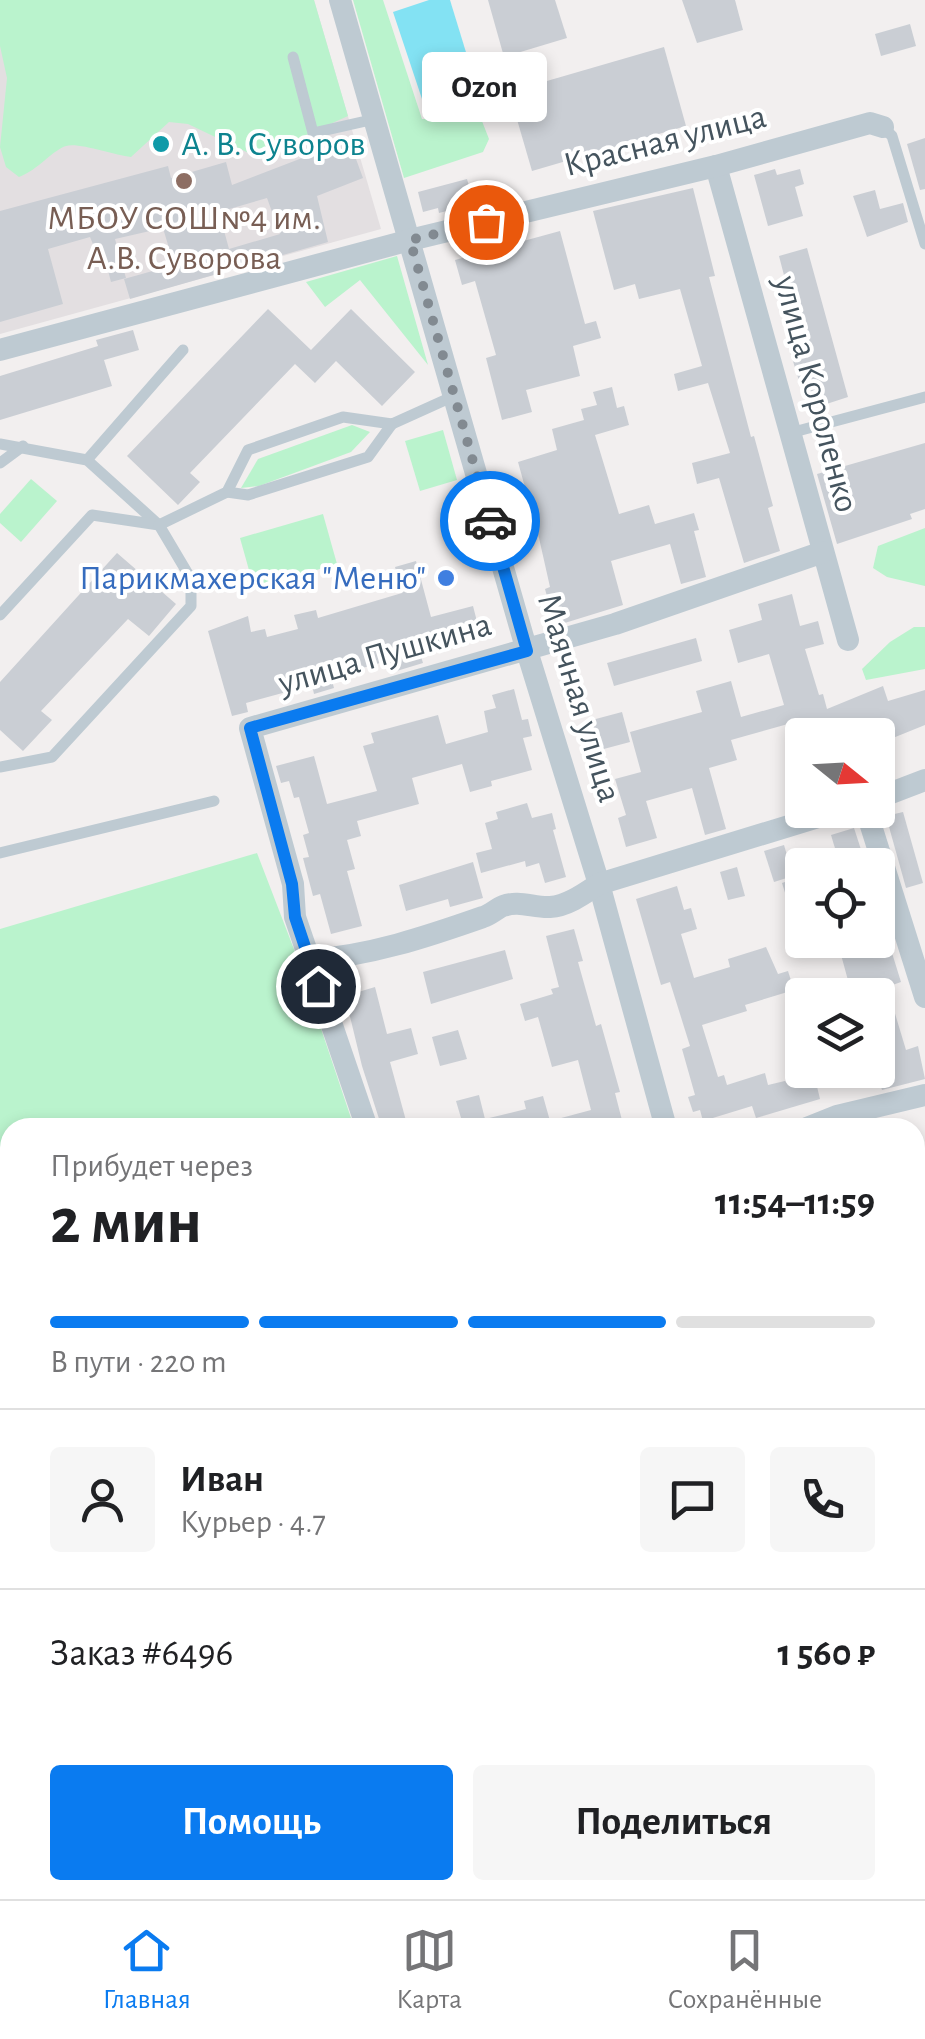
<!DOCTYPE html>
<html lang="ru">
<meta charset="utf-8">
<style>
body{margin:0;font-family:"Alegreya Sans",sans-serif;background:#f6f6f6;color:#202124;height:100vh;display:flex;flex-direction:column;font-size:38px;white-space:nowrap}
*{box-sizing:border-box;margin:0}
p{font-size:32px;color:#757577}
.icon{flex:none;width:55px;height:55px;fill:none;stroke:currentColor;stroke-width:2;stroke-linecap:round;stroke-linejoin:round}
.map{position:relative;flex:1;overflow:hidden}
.sheet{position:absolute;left:0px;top:1118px;width:925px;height:782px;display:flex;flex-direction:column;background:#fff;border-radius:30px 30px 0 0;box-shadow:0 5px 15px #0003}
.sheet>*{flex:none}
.needle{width:65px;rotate:108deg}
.buttons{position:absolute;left:785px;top:718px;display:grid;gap:20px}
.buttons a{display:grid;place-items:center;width:110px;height:110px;border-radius:10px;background:#fff;box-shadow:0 5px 15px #0003;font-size:50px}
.pin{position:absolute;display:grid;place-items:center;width:85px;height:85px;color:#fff;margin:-42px;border:5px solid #fff;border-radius:50%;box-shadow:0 2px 10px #0007}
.courier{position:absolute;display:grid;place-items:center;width:100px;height:100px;margin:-50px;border:8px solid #0a7bf0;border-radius:50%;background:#fff;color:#222;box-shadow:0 2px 12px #0007}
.bubble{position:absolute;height:70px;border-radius:10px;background:#fff;box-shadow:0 5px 15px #0003;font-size:32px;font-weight:700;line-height:70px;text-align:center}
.summary em{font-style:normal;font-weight:700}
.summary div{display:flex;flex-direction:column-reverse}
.summary{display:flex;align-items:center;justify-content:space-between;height:170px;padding:0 50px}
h1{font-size:65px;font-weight:700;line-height:75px}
.bar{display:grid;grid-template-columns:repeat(4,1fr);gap:15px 10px;align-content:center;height:120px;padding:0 50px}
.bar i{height:12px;border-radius:8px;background:#e0e0e0}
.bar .current{background:#0a7bf0}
.bar p{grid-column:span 4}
.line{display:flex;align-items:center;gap:25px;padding:0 50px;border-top:2px solid #e0e0e0}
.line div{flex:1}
.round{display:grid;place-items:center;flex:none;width:105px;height:105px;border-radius:10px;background:#f6f6f6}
.cta{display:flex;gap:20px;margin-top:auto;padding:20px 50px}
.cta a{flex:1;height:115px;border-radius:10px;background:#0a7bf0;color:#fff;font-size:40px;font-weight:700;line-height:115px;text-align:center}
.cta a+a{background:#f6f6f6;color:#202124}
.dock{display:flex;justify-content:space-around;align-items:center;height:140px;border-top:2px solid #e0e0e0;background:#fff;font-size:28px;color:#757577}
.dock a{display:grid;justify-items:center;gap:5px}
.dock .current{color:#0a7bf0}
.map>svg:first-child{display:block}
.education{fill:#e3dfe1}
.green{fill:#baf3cd}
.water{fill:#83e2f3}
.building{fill:#caced4;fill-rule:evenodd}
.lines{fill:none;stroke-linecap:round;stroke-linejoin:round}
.lane{stroke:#becad2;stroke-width:11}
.street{stroke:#becad2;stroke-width:22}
.done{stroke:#828a91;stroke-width:10;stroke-dasharray:0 18}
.route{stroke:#0a7bf0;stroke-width:12}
.culture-dot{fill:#0f9aa8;stroke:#fff;stroke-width:4}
.education-dot{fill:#8d6e63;stroke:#fff;stroke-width:4}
.shop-dot{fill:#3f7fe0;stroke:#fff;stroke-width:4}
.labels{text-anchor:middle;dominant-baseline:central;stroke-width:8;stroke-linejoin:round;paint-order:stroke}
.street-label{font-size:35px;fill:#45545e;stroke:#fff}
.culture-label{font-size:35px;fill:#0d838f;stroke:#fff;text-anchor:start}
.education-label{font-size:35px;fill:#785e54;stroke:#fff}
.shop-label{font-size:35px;fill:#366cbe;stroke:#fff;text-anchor:end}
</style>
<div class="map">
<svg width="925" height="1899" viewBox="0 0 925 1899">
<rect width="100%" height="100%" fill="#f2efef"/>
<!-- education -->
<polygon class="education" points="0,0 314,0 381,229 0,334"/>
<!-- green -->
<g class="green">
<path d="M0,0H314L348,116L257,157L188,124L169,122L131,157C114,155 78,142 66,146C54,149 38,170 19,177L6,167L0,147L7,78L0,46Z"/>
<polygon points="353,0 383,0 422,119 480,116 489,139 483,152 404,178"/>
<polygon points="397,256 428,365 360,280 325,307 306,282"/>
<polygon points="352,425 370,432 351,452 259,486 241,488 258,459"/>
<polygon points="443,430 457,480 420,491 405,441"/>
<polygon points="31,479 57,501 21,542 0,523 0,514"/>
<polygon points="323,514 337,564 254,588 240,538"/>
<polygon points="925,528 925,586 887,577 873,568 878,546"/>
<polygon points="914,627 925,627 925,669 866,680 862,669 890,642"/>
<polygon points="257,853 297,957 354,1127 10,1128 10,1890 205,1890 197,1899 0,1899 0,929"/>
</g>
<!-- water -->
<polygon class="water" points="429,0 450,0 480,98 427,114 393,12"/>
<!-- building -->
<g class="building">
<polygon points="488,0 555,0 567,38 504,57"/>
<polygon points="682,0 735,0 743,30 697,43"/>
<polygon points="910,24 916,46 881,56 875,34"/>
<polygon points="664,47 686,126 532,171 509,92"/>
<polygon points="925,138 925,189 920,190 907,144"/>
<path d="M349,140L363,178L317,196L328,242L130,299L124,279L174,265L163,228L115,239L126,278L111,282L104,255L98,256L90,237L48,249L63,304L0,322V211L168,166L171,178L226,162L232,185ZM267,198L280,234L229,249L219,212Z"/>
<polygon points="775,169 777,175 800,169 804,184 795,187 803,216 768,226 754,175"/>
<polygon points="467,179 474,204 439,213 438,208 423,212 418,192"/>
<polygon points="693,188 715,276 709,277 751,437 754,436 773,506 768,508 780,551 744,563 719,478 697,484 692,463 730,453 708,383 678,391 674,374 702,366 680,289 639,299 635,284 614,290 593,211"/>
<polygon points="875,190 880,209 903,203 908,222 867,237 853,196"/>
<polygon points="560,231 585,324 596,321 601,338 573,346 580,376 526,390 532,412 502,420 486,358 496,355 475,281 462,285 455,260"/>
<polygon points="807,248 848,397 808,410 788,345 801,341 779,256"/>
<polygon points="268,309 311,350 351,309 415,372 382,406 336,361 315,383 295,364 190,473 200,482 178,505 127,456"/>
<polygon points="133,330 139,350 104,360 112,386 0,420 0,376 98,346 96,340"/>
<polygon points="612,387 617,408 624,406 629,425 595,435 619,514 649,505 655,524 694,513 699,530 694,531 706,577 681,584 670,544 611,561 623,605 555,626 545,589 550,587 539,538 518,462 557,450 552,429 584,420 581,409 597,405 593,392"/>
<polygon points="925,443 925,509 910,514 912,519 837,544 817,474"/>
<polygon points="117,553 176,604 149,636 128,619 41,711 52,720 23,751 0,730 0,682"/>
<polygon points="416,561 431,617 473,606 481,637 458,643 457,639 419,650 423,663 390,673 387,661 331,677 334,688 314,694 312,685 246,703 248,712 232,716 208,631 248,616 251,632 265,629 267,637 298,629 294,615 316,610 318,618 402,593 395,567"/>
<polygon points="792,594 800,626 818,621 824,644 805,649 819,695 823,694 827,709 883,686 888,701 925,690 925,725 878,744 878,735 799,735 795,722 731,740 737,760 709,768 726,829 705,835 692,788 646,801 657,838 626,847 618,818 626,815 615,779 641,772 630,732 702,712 696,691 731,681 741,717 784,705 769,654 738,663 729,630 762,620 758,604"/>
<polygon points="696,638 702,661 614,686 607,663"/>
<polygon points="514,689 522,720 528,719 532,736 523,738 532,770 491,781 492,786 470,792 462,764 412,778 419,804 357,821 361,836 347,840 355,869 347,871 362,926 331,934 320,894 313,896 303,858 309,857 303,835 309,833 299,797 294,798 289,781 281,783 276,766 314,756 327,804 377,791 363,746 374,743 371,733 438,715 446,744 488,732 484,711 496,708 492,695"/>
<polygon points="622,712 630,742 600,750 592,720"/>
<polygon points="527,803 532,818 552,813 556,829 553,830 566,877 545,883 539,863 526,867 525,861 481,873 476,853 492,849 485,823 498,819 496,812"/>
<polygon points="903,812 923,883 906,888 886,816"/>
<polygon points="854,828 866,865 840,865 831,835"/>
<polygon points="784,845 793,876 774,882 764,851"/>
<polygon points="473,862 483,898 450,907 448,899 406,911 399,885"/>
<polygon points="737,867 745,896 728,900 720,872"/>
<polygon points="802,876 802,937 799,938 782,883"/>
<polygon points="677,886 684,910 691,908 697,929 681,934 694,978 730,967 728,959 766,947 778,974 788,971 794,990 745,1005 747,1011 702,1025 718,1077 724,1075 727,1085 765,1073 768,1085 814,1074 820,1099 756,1118 752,1106 703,1121 700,1110 693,1112 688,1097 695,1095 682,1049 690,1046 670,982 661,985 636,899"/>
<polygon points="574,929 583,961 578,962 596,1026 601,1024 620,1092 615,1093 624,1128 464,1128 456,1101 479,1095 485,1119 526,1109 524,1101 543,1096 550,1121 591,1110 578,1060 552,1067 538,1017 525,1021 520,1004 553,994 551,989 559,987 546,936"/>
<polygon points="837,940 888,940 901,982 887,987 906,1050 918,1046 925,1079 882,1090 878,1077 878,995 852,995"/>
<polygon points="505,950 513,979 431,1004 423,972"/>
<polygon points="375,987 387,1034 411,1028 418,1054 390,1062 408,1128 382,1128 362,1066 345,996"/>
<polygon points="458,1030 467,1059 440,1066 432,1037"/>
</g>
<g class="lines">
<!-- lane -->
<g class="lane">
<polyline points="293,57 313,133 375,119"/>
<polyline points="883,127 892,136 925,244"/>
<polyline points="790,433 925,397"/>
<polyline points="0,444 87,460 159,525"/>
<polyline points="87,460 183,350"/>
<polyline points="0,463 23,446"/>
<polyline points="227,492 248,495 368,457 392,424"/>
<polyline points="0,615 92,515 159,525"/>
<polyline points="0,767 52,757 191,606 191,579 159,525 227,492 248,450 343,417 392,424 454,396"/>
<polyline points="0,853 214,801"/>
</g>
<!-- street -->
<g class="street">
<polyline points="340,0 527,651 599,884 666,1128"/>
<polyline points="716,166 848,640"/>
<polyline points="0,350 410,240 716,166 870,123 883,127"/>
<polyline points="878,798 925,780"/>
<polyline points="866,810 925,997"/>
<path d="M309,960C369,956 426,937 483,917C490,915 496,909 503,906C519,900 534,908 550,907C567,906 584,894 599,884L841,810"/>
<polyline points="367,1128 295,917 293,884 250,728 615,624 823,552"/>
<polyline points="807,1128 837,1116 925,1095"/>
<polyline points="915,1292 925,1290"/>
<polyline points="915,1480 925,1478"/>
<polyline points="915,1656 925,1654"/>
<polyline points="422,1890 424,1899"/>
<polyline points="208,1899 217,1890"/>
</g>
</g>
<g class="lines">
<!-- done -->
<polyline class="done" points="486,222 410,240 490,521"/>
<!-- route -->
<polyline class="route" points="318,986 295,917 292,884 250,728 527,651 490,521"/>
</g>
<!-- markers -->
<circle class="culture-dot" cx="161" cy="144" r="10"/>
<circle class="education-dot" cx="184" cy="181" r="10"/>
<circle class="shop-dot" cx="446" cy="578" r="10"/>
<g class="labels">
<!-- street labels -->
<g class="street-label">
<text transform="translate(665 141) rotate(-14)">Красная улица</text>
<text transform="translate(816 394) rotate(75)">улица Короленко</text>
<text transform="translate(385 654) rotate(-16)">улица Пушкина</text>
<text transform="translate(579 698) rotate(73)">Маячная улица</text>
</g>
<!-- culture labels -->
<g class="culture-label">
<text x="181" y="144">А. В. Суворов</text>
</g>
<!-- education labels -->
<g class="education-label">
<text x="184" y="218">МБОУ СОШ№4 им.<tspan x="184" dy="40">А.В. Суворова</tspan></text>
</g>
<!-- shop labels -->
<g class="shop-label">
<text x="426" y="578">Парикмахерская "Меню"</text>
</g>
</g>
</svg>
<div class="buttons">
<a><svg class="needle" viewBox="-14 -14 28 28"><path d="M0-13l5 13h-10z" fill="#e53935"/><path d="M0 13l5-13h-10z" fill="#757577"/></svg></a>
<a><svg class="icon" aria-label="locate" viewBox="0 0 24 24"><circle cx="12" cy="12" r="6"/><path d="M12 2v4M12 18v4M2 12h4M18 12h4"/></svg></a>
<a><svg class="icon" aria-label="layers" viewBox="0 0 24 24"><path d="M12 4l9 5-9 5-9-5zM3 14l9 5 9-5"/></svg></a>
</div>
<div class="pin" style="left:486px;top:222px;background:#ea580c"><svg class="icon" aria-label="bag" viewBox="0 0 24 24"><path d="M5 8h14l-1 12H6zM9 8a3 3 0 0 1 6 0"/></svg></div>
<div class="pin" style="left:318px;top:986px;background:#1f2937"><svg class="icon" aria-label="home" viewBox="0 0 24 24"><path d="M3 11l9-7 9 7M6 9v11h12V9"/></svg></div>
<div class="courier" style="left:490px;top:521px"><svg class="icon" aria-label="car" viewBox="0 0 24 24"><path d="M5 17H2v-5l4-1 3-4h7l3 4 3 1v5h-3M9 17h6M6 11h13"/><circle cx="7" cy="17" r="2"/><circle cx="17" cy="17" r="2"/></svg></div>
<div class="bubble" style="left:422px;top:52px;width:125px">Ozon</div>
<section class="sheet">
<div class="summary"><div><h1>2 мин</h1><p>Прибудет через</p></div><em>11:54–11:59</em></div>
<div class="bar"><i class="current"></i><i class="current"></i><i class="current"></i><i></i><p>В пути · 220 m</p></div>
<div class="line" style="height:180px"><a class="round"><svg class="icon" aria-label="person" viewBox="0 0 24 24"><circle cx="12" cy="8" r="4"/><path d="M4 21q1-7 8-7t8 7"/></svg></a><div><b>Иван</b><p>Курьер · 4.7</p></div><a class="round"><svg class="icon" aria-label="chat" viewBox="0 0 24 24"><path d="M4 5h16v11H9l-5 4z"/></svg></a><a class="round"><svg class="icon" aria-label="phone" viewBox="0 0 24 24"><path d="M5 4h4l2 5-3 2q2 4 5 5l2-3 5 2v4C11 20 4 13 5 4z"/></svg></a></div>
<div class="line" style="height:130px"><div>Заказ #6496</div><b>1 560 ₽</b></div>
<div class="cta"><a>Помощь</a><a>Поделиться</a></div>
</section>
</div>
<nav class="dock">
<a class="current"><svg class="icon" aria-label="home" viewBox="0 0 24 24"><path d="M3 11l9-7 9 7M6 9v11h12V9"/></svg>Главная</a>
<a><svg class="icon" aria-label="map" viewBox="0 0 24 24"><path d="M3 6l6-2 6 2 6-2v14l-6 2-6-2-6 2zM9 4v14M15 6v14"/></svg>Карта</a>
<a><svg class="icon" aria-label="saved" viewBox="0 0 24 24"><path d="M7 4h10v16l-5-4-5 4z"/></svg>Сохранённые</a>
</nav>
